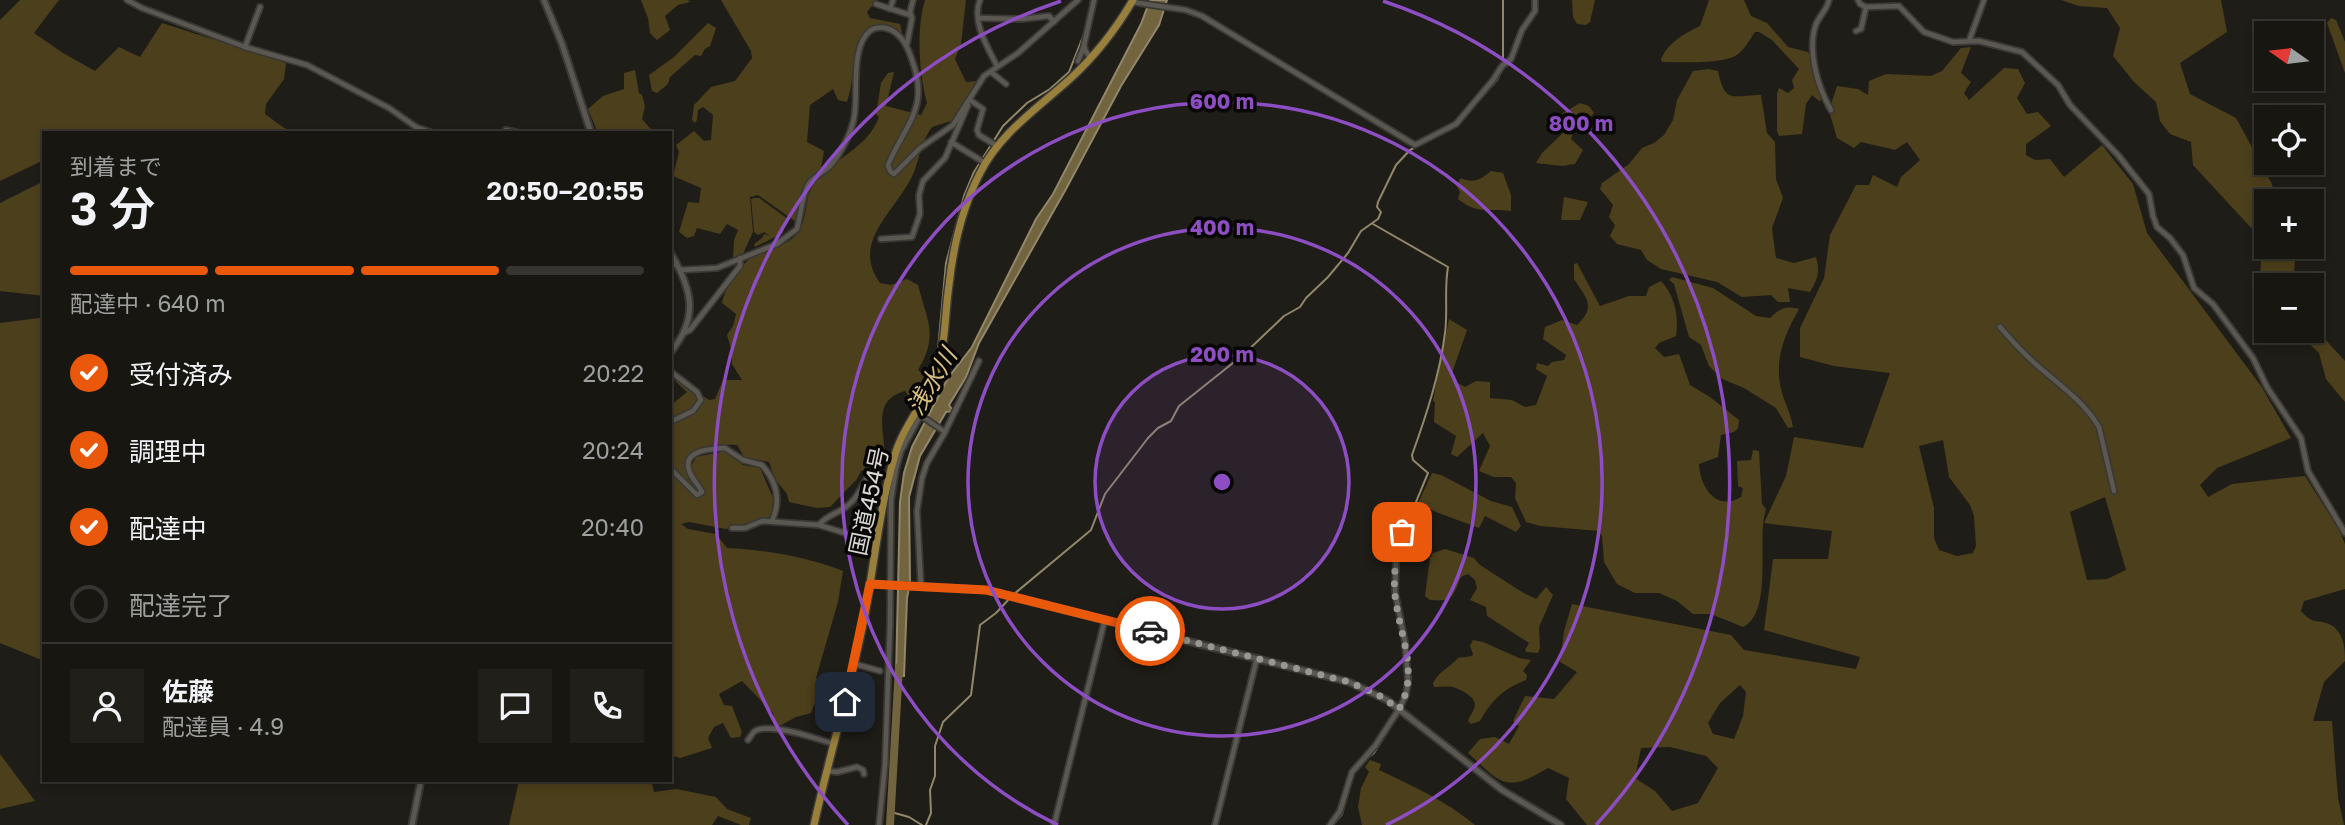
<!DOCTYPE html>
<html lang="ja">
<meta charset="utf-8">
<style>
body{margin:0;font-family:"Golos Text","Noto Sans JP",sans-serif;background:#201f1a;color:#f1f3f6;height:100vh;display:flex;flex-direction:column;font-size:26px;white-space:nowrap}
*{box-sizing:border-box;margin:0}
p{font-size:23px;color:#9e9f9f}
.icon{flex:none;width:38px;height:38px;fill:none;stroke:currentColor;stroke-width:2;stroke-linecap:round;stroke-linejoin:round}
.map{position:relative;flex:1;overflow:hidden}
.sheet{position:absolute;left:42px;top:131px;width:630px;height:651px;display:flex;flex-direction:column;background:#171611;border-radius:0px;box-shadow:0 4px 10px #0003,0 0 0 2px #363531}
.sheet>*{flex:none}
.needle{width:46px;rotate:284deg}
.controls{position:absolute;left:2254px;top:21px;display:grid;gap:14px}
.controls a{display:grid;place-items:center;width:70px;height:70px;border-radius:0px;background:#171611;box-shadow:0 4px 10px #0003,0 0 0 2px #363531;font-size:35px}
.pin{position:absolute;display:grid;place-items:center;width:60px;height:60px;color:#fff;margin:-30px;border-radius:14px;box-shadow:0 4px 10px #0006}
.courier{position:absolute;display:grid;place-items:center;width:70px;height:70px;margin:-35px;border:5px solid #ea580c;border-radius:50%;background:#fff;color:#222;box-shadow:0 2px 9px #0007}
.overview em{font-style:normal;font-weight:600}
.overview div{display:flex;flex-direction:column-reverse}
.overview{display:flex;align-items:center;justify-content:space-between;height:119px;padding:0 28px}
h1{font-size:46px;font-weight:600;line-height:52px}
.bar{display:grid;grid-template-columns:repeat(4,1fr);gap:10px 7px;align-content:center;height:84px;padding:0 28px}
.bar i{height:9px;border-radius:5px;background:#363531}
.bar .selected{background:#ea580c}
.bar p{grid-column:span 4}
.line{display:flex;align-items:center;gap:18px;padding:0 28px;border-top:2px solid #363531}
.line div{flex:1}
.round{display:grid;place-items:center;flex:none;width:74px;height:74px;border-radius:0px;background:#201f1a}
ol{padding:0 28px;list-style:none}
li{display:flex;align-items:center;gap:21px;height:77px}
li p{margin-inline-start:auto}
li .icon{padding:7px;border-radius:50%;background:#ea580c;color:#fff;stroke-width:4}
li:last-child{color:#9e9f9f}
li i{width:38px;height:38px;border:4px solid #363531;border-radius:50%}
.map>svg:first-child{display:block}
.green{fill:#4c3f1b;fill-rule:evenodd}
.water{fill:#72643e;stroke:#91876b;stroke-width:2}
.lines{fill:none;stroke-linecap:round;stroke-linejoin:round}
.stream{stroke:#91876b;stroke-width:2}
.river{stroke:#72643e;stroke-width:8}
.minor-casing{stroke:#3b3936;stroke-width:8}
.tertiary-casing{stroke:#3b3936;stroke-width:9}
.trunk-casing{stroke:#3b3936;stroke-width:10}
.minor{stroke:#5b5851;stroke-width:4.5}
.tertiary{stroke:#5b5851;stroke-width:5}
.trunk{stroke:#98803c;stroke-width:7}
.done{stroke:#999792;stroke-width:7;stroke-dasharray:0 12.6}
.route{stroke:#ea580c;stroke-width:9}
.ring{fill:none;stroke:#8e4ec3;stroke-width:3.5}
.labels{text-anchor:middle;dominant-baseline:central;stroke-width:7;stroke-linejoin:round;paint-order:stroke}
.street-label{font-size:23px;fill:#dad8d4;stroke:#080705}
.water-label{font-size:24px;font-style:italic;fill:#d9c181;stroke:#080705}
.centre{fill:#8e4ec3;stroke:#080705;stroke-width:3.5}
.ring-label{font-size:21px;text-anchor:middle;font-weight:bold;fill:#8e4ec3;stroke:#080705;stroke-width:7;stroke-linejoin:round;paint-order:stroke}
</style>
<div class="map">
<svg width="2345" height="825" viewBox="0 0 2345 825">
<rect width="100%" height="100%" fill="#1f1d17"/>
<!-- green -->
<g class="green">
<polygon points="20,0 59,0 34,33 63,53 95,71 119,47 140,57 162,23 286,63 284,79 266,104 265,114 284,128 300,133 44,133 44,160 0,181 0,20"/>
<polygon points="641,0 688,0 690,2 678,5 665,16 670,30 657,40 650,33 648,18"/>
<path d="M721,0H877L867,12L870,18L900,24L902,33L890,25L874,26C851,47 856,75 847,102L838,100L833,89L810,105L807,142L824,151L821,168L806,181L796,222L758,195L750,197L753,232L743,254L733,258L734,240L738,230L727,224L720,234L697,228L694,236L687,238L679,232L688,202L699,203L701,188L673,176L679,152L676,145L694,131L704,141L711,140L713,115L703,107L698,110L697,120L695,123L692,120L694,105L711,87L735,81L752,58L751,51Z"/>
<path d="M925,0H966L961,44L955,59L966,82L977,81L951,121L932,127C920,144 921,154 914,172C899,209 849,241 880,283L891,285L907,279L918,285C927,321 939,334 918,370L927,376V380L918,399H911L905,391C871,400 885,432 885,459L871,468L861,471L857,479L830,507L817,508L789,502L787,494L775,479L769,462L744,457L737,445C711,444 677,444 689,480L694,483L691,467L696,457L726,451L743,465L760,468L773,498L772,517L726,529L689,522L681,524L688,529L716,534L727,548C767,550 806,557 843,571L838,602L816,678L822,684L811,713L796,717L776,728L773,713L742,681L719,694L724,705L732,706L742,732L740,737L731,738L723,723L714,727L708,738L712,748L680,758L670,755V406L687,392L675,381H680L709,400L715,399L723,380H742L732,364V352L727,335L733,326L736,314L722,303C726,285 742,260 760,253C772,248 784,246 794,237C809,225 803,196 815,182C835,157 867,149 879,117L876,114L881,83L888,73L894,72L886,106L921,115L927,103C919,73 916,30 925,0Z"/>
<polygon points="1572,0 1595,0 1590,22 1586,25 1577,24 1573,17"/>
<path d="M1709,0H1744L1751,16L1767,23L1788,47L1808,52L1812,60L1821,100L1819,101L1812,95L1806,104L1802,134L1779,136L1777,131V94L1779,88L1788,93L1794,88L1792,80L1799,69L1772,40L1759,32H1755C1750,39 1745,49 1738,54C1724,65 1680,62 1662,62L1661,59C1669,42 1683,34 1700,26Z"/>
<polygon points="2061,0 2221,0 2227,32 2180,63 2190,94 2236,118 2271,182 2278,201 2266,201 2266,247 2296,247 2293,285 2266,285 2266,292 2260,284 2261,260 2255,232 2193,165 2191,142 2170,134 2160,121 2156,102 2134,82 2113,56 2120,28 2107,8 2079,6"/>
<polygon points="2331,18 2336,20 2345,42 2345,73 2327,23"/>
<polygon points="708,23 716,28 710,46 705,49 701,56 695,55 670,77 668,84 657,93 652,91 649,75 674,57"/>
<path d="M1971,47L1961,73L1971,82L1964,93L1969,100L2004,68L2018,69L2025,83L2017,98L2027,114L2038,112L2051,126L2026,144V155L2035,160L2050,159L2064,177L2102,145L2133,184L2147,233L2261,386L2291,438L2217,468L2200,485L2208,497L2232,484L2305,476L2339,530L2345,544V589L2304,601L2301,611C2314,626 2317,618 2331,625C2344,633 2345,648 2345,661L2324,682L2313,721H2332L2338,798L2344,825H1587L1566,799L1569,778L1548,768C1505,794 1501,783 1468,753L1480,739L1495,737L1509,744L1519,726L1513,721L1525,696L1554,699L1577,672L1560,662L1564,631L1572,604L1731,635L1744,650L1856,669L1860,657L1764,630L1773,559H1828L1832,531L1764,523L1786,476L1794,437L1863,448L1890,373L1834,366L1800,357V328L1824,278L1830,235L1856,185H1869L1873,175L1897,187L1901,177L1920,160L1907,142L1895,150L1861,142L1854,148L1837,138L1829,111L1837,86L1858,89L1868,95L1869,81L1886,74L1931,76L1942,71L1961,48ZM1943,440L1949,477L1970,505L1974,516L1976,546L1973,553L1957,556L1939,550L1934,538V508L1919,446ZM2105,497L2126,570L2107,579L2087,580L2070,512ZM1740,685L1746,692L1743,716L1734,739L1713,734L1708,723L1720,703ZM1670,747L1706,756L1718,768L1698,803L1672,811L1655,791L1635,778L1641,748Z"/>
<path d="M1709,69L1718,71C1725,105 1733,95 1761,95L1767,133L1775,142L1776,179L1783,198L1772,228L1776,258L1794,263L1816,257C1820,271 1818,279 1810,292L1788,288L1790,302H1778L1771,295L1742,297L1717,282L1661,269L1647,260L1641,250L1617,244L1610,236L1615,225L1609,217L1613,205L1600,189L1602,183L1629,164L1642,148L1654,143L1664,135L1673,120L1677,100L1693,71Z"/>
<polygon points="635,70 639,93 642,95 645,106 642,119 654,133 598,133 588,109 603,96 624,89 624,73"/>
<polygon points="1580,103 1589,106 1594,113 1589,118 1595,130 1574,130 1571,139 1583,150 1575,164 1562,166 1536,163 1542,153 1563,133 1559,128 1563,113"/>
<path d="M1491,171L1503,173L1511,195V211C1488,208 1478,215 1458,199L1460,192L1456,185L1461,178C1473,184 1482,179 1491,171Z"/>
<polygon points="44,181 44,296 0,291 0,203"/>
<polygon points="1564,197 1588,202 1580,220 1561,220"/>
<polygon points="754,198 759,198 788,219 782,227 784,228 783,233 755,247 754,244 762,238 764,234 770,236 764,232 758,235 754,232 751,199"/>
<path d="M1577,263L1600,306L1629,296H1646L1649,287L1661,281C1675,296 1679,316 1676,336L1659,343L1655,348L1664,357L1679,354L1690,385L1710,397L1739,420L1738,428L1734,432L1721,435L1718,457L1699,464C1700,487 1716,512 1741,497L1743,488L1738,486L1737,461L1751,460L1753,450L1759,451L1762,504L1766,509C1756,538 1774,612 1743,627L1711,614H1693L1677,601L1659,593H1635L1617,584L1604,562L1602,536L1599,531L1540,526L1526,522L1515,498L1516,483L1511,477H1494L1479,471L1490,446L1483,433L1457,457L1451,454L1456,436L1434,422L1435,403L1433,400L1449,319L1467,330L1452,373L1456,382L1465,387L1476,381L1490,382V398L1512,400L1525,407L1536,405L1547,376L1536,369L1537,363L1548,366L1552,362L1564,360L1566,355L1543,339L1545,327L1562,320L1577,325C1597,306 1586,298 1574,279V264Z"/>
<path d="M1672,277L1713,288L1756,316L1770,318C1779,309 1786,305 1799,309C1785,334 1774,359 1781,389C1784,402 1791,413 1793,427L1788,428L1776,408L1744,388L1722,379L1709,366L1701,345L1689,337L1674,284L1669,280Z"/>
<polygon points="39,318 44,319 44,661 0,643 0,323"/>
<polygon points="2312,325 2345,361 2345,402 2326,379 2319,353 2296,331 2312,331"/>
<polygon points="1432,473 1441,475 1491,501 1512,507 1521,526 1516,532 1485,516 1479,528 1436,512 1418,503"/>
<path d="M1445,549L1474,558L1480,565L1522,592L1536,599L1546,587L1553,595L1539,627L1540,648L1538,653L1526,652L1525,650L1529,643L1487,616L1486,607L1470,600L1477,588L1475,580L1468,574L1461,577C1452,597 1454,602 1430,600L1425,596L1430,558L1433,553Z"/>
<path d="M1473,640L1483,642L1519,658L1531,660L1523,671L1527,675L1526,680C1503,689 1492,700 1480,721L1471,724L1468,721C1470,715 1475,710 1475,704C1474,696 1460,689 1453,687C1447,686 1440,687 1434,687L1433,683C1439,671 1449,668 1458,658L1472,656L1473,654L1470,646Z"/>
<polygon points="0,754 35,801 0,809"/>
<path d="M1370,760L1381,764L1379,770C1411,785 1448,802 1475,825H1362L1358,807L1361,788L1369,772L1365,767Z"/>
<polygon points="519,781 653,781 652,784 654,792 676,789 716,797 727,809 751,818 749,825 741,825 718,816 712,825 509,825"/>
</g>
<!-- water -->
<polygon class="water" points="1150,0 1167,0 1159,25 1121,86 1066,189 979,343 966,377 949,405 953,411 946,412 920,456 909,497 910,583 907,598 904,676 896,676 900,502 904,473 912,447 948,378 972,347 1036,219 1053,194 1141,24"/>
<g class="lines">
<!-- stream -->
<g class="stream">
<polyline points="1503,0 1503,63"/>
<polyline points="1090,8 1091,0"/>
<polyline points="1472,108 1497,80 1501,72"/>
<polyline points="1456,126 1466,115"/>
<path d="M1373,224L1448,267C1444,289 1448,311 1445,333C1440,374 1426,416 1412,455L1413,460L1428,473L1404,531"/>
<polyline points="933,358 938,349 946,263 964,196 974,172 1003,126 1027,103 1050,89 1069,72 1084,34"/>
<polyline points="1397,586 1399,561"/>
<polyline points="1014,594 1091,530 1105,494 1148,438 1158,428 1171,421 1179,406 1243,355 1284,316 1300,307 1306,298 1328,277 1348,253 1361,231 1378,219 1381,212 1377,207 1378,202 1396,165 1410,150 1432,139"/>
<polyline points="1403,619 1408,648"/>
<polyline points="1408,654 1411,682 1408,693"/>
<polyline points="1402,709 1407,698"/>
<polyline points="1365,760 1374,753 1399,714"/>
<polyline points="891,812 909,817 922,825"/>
<polyline points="926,825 931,813 930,790 935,776 935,746 943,722 971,695 980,625 996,613 1010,598"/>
<polyline points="1333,825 1342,814 1346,798"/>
</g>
<!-- river -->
<polyline class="river" points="890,825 899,667"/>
<!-- minor casing -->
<g class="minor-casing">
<g id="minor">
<polyline points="127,0 142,8 245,47 307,65 389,108 416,127 433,133"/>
<path d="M980,0C971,21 988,48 997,66"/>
<path d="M1829,0C1827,10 1820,15 1816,24C1807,50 1817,86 1831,110"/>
<polyline points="1858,0 1860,4 1866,7 1899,6 1924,32 1953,42 1979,41 2022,52 2058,85 2070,105 2118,155 2149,194 2153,216 2157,227 2170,238 2183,255 2194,288 2213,304 2253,358 2267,387 2301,438 2308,471 2345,533"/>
<polyline points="1132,2 1186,10 1202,16 1415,145 1456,124 1493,80 1502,66 1511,59 1522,30 1535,11 1535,0"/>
<polyline points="876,4 910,15"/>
<polyline points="890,9 893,0"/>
<polyline points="978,18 1022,19 1049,16 1054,22"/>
<polyline points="1856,31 1861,29 1866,7"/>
<polyline points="1969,41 1984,0"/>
<polyline points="907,44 912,18 910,12 913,0"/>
<polyline points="245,47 260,7"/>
<polyline points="1091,58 1086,52 1084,45 1094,0"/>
<polyline points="1078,61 1084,46"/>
<polyline points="991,72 1006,84"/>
<polyline points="970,100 983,109 977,130 979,135 997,146"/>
<polyline points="506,130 519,133"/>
<polyline points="951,142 985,163"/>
<polyline points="881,239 912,237 920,214 919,195 923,181 945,158 968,105"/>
<polyline points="670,267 677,263"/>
<path d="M680,270L717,268L777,244L797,229C800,218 803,191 809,183C815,176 824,172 830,166C841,154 851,133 854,118C859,95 849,46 871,30C879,25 890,28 896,33C905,40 909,50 912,60C930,109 905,124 888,165L890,171L894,174L920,148L953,125L984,76L1018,53L1078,0"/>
<path d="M2000,327C2013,342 2025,355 2039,367C2061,386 2084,402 2099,427L2114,491"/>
<polyline points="684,333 690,330 740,266 740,258"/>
<polyline points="670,371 697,392 701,400 693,411 670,422"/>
<polyline points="920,415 945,432"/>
<path d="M670,468L697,495L702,492C699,485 693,480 690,473C680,450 710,449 725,448L743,460L762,465C777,482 781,501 772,521"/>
<path d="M819,525C826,515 838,514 847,506C857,499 861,488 867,478L872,480L869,486L862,487"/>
<polyline points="732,528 745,528 762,521 819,525 877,543"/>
<polyline points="921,586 917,511 922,478 927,463 945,432 979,361"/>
<polyline points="855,664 880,671"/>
<polyline points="851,677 865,681"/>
<path d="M748,740C750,738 753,732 755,731C770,722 818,739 834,744"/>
<polyline points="828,771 837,772 857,767 863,770 864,774"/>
<polyline points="879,825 885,765 890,625 891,500 896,469 901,451 920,416"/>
<polyline points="1054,825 1105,619"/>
<polyline points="1215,825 1257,658"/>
<polyline points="1330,825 1340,811 1352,772 1375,746 1399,709 1406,695 1408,681 1405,642 1395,592 1396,562 1402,532"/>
</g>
</g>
<!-- tertiary casing -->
<g class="tertiary-casing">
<g id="tertiary">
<polyline points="544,0 562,44 591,133"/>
<path d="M670,252C692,289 700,317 670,353"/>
<polyline points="870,584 986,590 1349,682 1387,700 1502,790 1561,825"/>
<polyline points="412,825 421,780"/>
</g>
</g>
<!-- trunk casing -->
<g class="trunk-casing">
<path id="trunk" d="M814,825C829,756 850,689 864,619C874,566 879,511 894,458C903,424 930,398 939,363C946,338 945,311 949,285C953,248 963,206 980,173C1000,133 1038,108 1071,78C1095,56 1116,29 1133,0"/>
</g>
<!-- minor -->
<use href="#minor" class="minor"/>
<!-- tertiary -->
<use href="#tertiary" class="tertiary"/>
<!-- trunk -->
<use href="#trunk" class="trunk"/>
</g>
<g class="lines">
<!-- done -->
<path class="done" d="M1150,631L1349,682L1377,694L1399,709C1419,673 1401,639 1396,602C1392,580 1396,554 1402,532"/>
<!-- route -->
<polyline class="route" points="845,702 870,584 986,590 1150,631"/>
</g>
<!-- distance rings -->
<circle cx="1222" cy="482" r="127" fill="#8e4ec3" fill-opacity=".12"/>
<g class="ring">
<circle cx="1222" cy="482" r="127"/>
<circle cx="1222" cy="482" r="254"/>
<path d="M1058 825A380 380 0 1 1 1386 825"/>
<path d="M848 825A507 507 0 0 1 1061 1M1383 1A507 507 0 0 1 1596 825"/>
</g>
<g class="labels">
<!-- street labels -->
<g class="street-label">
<text transform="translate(868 501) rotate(-78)">国道454号</text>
</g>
<!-- water labels -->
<g class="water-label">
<text transform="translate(931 381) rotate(-59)">浅水川</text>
</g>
</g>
<circle cx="1222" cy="482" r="10" class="centre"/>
<g class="ring-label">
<text x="1222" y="109">600 m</text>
<text x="1581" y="131">800 m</text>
<text x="1222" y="235">400 m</text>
<text x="1222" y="362">200 m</text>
</g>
</svg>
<div class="controls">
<a><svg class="needle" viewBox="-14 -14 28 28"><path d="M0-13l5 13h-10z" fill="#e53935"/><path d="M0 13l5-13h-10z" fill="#9e9f9f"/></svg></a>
<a><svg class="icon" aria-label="locate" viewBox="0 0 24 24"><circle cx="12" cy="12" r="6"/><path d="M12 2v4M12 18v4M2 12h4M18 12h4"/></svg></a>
<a>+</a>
<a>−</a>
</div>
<div class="pin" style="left:1402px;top:532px;background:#ea580c"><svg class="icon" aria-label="bag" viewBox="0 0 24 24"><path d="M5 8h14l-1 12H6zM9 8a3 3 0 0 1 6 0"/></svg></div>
<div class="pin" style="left:845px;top:702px;background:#1f2937"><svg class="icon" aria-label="home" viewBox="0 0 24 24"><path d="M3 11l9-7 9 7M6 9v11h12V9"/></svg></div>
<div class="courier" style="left:1150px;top:631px"><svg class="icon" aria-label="car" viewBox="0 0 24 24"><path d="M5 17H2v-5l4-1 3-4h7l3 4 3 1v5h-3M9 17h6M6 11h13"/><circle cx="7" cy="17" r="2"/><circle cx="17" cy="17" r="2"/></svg></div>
<section class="sheet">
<div class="overview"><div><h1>3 分</h1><p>到着まで</p></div><em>20:50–20:55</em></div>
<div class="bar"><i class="selected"></i><i class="selected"></i><i class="selected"></i><i></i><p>配達中 · 640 m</p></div>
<ol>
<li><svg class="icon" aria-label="check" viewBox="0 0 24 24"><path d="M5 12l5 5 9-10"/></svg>受付済み<p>20:22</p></li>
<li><svg class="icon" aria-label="check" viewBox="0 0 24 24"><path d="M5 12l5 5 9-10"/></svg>調理中<p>20:24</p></li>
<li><svg class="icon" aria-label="check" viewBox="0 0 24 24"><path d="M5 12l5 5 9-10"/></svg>配達中<p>20:40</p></li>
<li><i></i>配達完了</li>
</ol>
<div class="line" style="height:126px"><a class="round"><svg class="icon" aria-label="person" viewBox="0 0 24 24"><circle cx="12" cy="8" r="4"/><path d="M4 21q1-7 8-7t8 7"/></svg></a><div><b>佐藤</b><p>配達員 · 4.9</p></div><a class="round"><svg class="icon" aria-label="chat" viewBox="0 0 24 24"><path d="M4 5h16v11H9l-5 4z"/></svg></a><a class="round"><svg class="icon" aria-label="phone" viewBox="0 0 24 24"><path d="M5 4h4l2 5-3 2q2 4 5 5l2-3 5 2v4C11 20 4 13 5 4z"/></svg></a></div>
</section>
</div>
